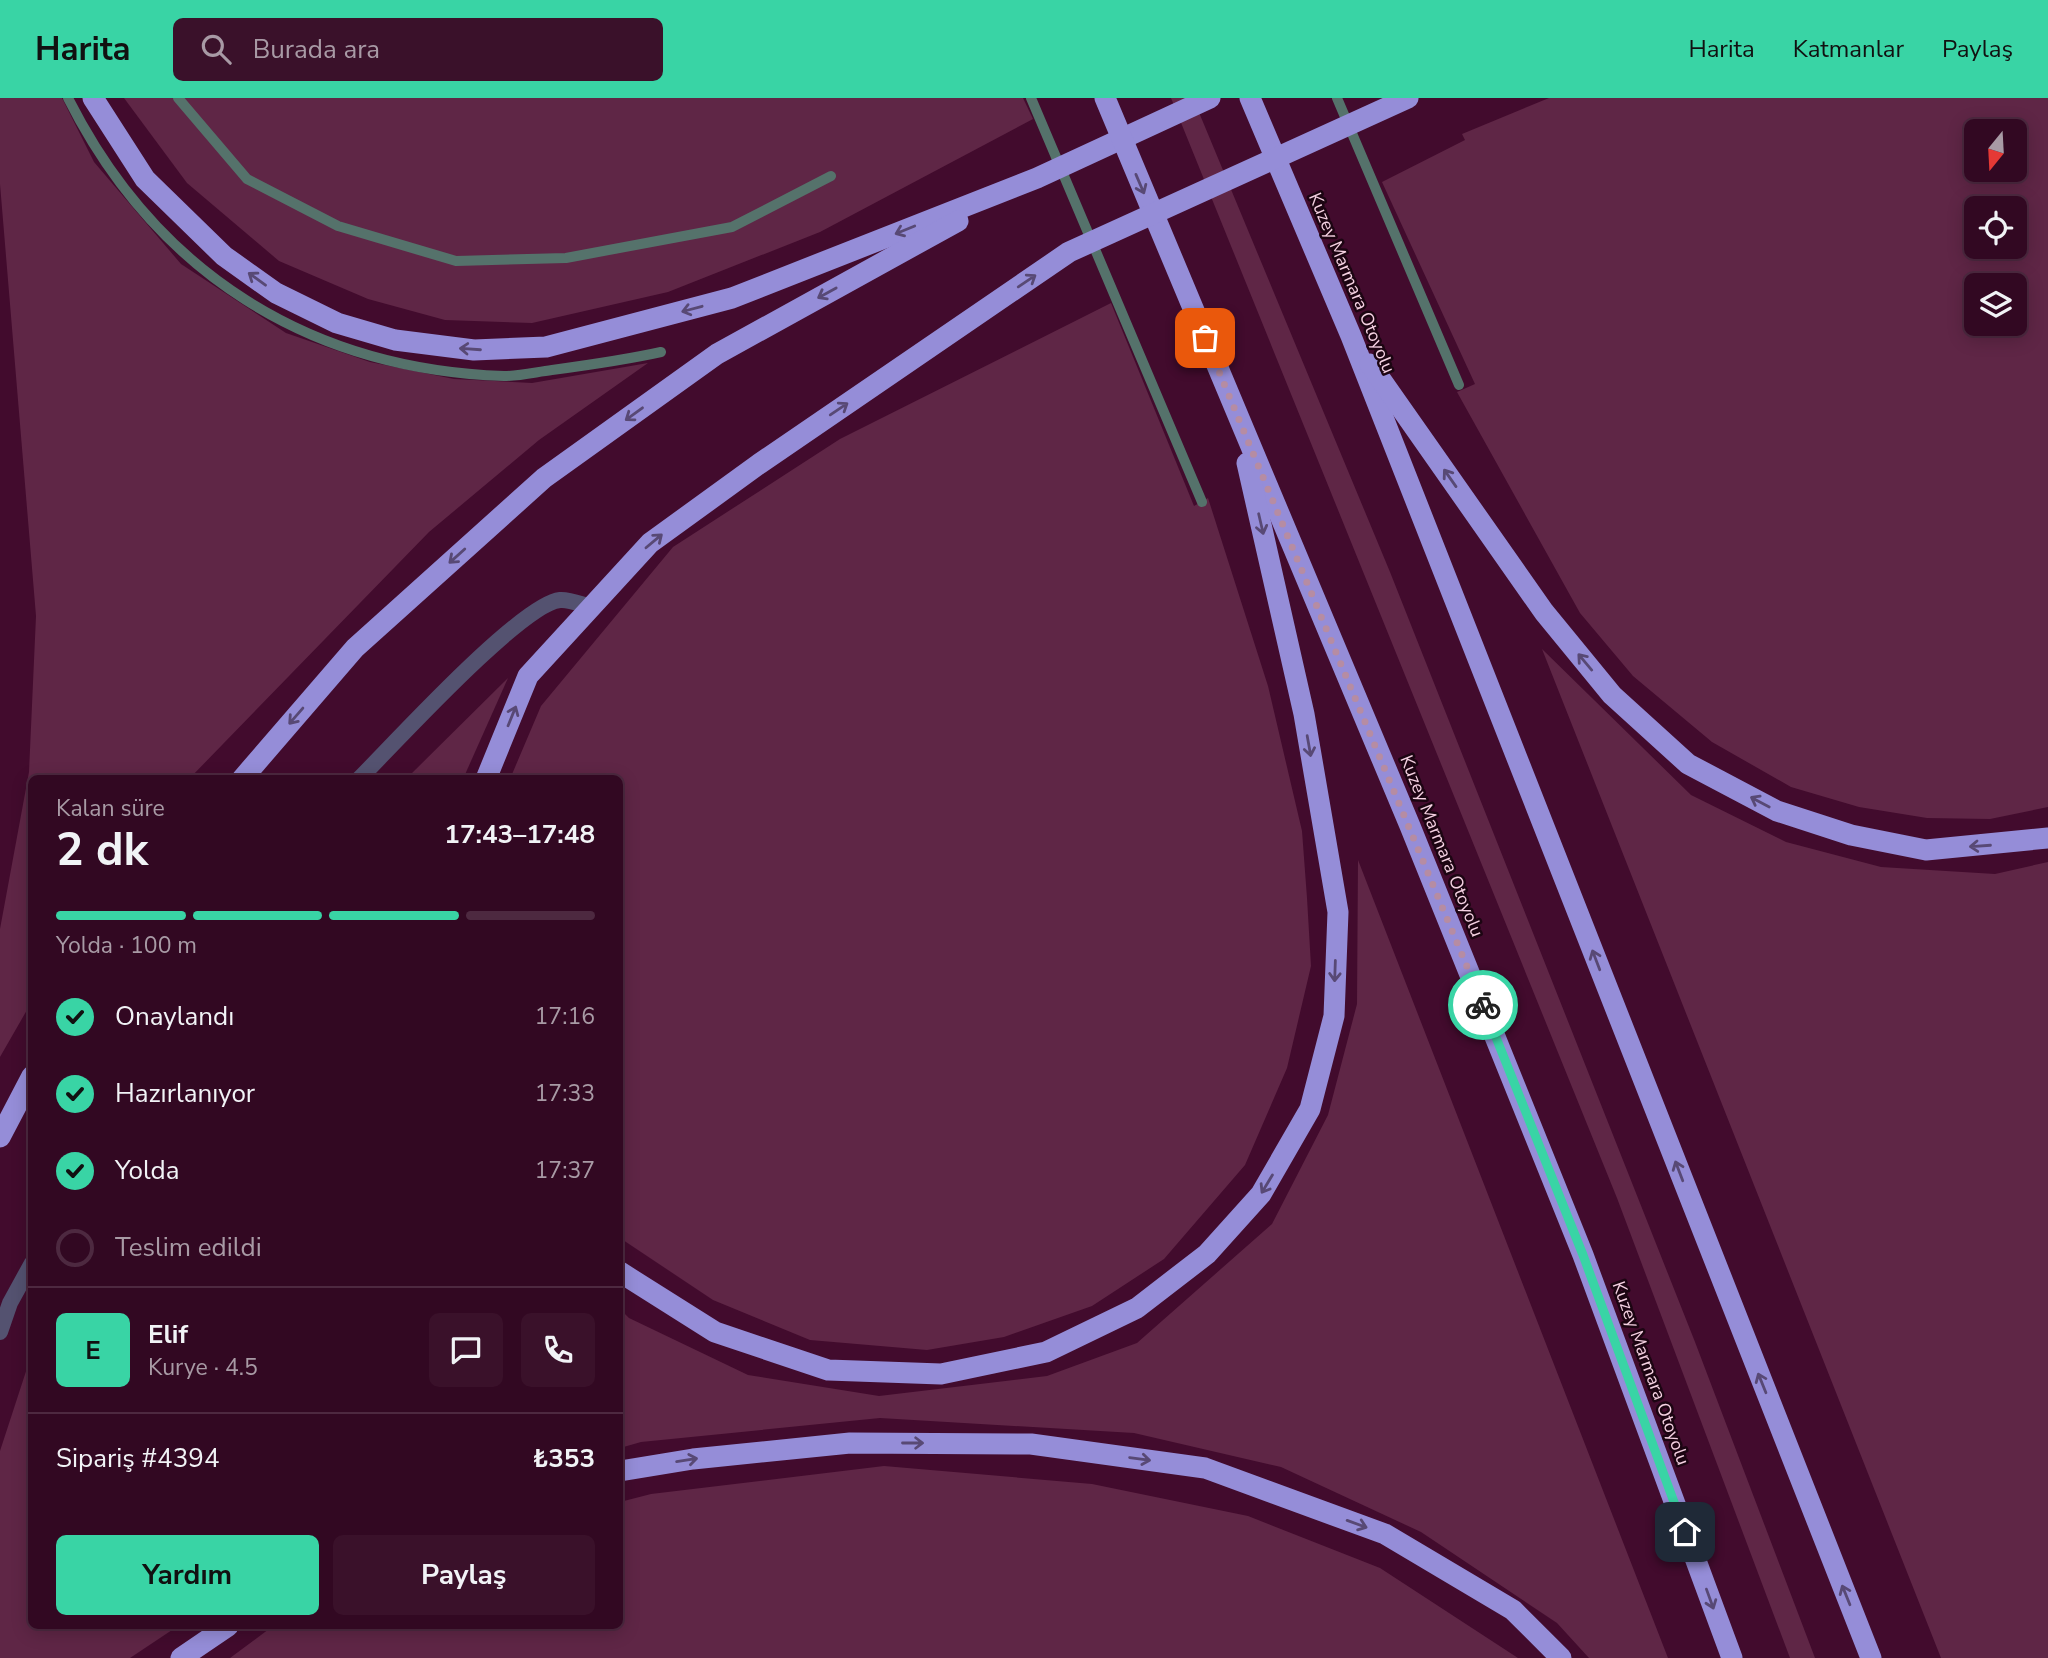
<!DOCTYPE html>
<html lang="tr">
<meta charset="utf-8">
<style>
body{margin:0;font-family:"Nunito Sans",sans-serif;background:#3a112a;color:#f1f3f6;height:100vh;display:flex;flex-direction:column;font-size:26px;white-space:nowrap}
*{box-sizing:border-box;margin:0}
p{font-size:23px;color:#a89aa5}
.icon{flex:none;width:38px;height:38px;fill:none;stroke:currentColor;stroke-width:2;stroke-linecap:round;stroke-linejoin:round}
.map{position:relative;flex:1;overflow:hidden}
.details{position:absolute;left:28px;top:677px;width:595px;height:854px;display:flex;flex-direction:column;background:#320822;border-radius:10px;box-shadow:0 4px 18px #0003,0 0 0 2px #4d2940}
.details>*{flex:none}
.needle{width:46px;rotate:198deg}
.fabs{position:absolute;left:1964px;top:21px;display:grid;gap:14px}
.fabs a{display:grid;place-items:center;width:63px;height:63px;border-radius:10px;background:#320822;box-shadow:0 4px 18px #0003,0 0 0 2px #4d2940;font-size:35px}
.pin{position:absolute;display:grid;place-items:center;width:60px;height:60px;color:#fff;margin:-30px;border-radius:14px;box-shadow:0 4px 10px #0006}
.courier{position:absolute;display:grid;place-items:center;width:70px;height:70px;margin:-35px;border:5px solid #39d4a5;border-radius:50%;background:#fff;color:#222;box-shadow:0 2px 9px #0007}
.head em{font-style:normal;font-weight:700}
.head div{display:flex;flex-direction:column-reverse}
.head{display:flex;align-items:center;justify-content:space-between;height:119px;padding:0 28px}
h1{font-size:46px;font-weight:700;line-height:52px}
.bar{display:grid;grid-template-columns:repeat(4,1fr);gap:10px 7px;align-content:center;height:84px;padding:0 28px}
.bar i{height:9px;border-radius:5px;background:#4d2940}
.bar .selected{background:#39d4a5}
.bar p{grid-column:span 4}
.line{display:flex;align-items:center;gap:18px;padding:0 28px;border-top:2px solid #4d2940}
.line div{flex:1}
.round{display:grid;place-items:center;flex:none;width:74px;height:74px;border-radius:10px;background:#3a112a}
ol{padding:0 28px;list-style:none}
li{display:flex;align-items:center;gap:21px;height:77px}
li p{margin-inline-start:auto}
li .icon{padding:7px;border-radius:50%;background:#39d4a5;color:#111;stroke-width:4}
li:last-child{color:#a89aa5}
li i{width:38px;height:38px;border:4px solid #4d2940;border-radius:50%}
.action{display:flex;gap:14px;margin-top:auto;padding:14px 28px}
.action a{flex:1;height:80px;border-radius:10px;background:#39d4a5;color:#111;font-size:28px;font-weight:700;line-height:80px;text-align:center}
.action a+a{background:#3a112a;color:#f1f3f6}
header{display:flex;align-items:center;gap:42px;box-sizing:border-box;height:98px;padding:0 35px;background:#39d4a5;color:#111}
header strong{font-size:33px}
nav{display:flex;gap:38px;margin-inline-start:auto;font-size:24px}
.search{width:490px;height:63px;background:#3a112a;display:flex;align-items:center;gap:18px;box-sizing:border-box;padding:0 24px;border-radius:10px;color:#a89aa5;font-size:26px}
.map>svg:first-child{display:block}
.green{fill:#5f2646;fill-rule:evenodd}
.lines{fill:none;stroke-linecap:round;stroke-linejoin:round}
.stream{stroke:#55726b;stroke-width:10}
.lane{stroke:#545270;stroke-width:16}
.highway{stroke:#958dd8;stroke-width:21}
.oneway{stroke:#584975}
.done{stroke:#b68ca3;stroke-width:7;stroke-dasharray:0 12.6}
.route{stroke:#39d4a5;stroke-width:9}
.labels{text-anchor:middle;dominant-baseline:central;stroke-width:5;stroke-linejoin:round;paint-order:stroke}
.street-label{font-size:18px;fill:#f5d1e2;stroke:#1c0512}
</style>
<header>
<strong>Harita</strong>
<div class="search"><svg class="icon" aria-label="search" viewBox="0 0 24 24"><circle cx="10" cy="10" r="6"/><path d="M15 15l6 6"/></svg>Burada ara</div>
<nav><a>Harita</a><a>Katmanlar</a><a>Paylaş</a></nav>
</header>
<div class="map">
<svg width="2048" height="1560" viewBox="0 0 2048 1560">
<rect width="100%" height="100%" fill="#420b2d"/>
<!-- green -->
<g class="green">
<polygon points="0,0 62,0 94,64 181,166 286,235 370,264 454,281 532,285 648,265 539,342 429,434 189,681 32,681 31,905 0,959 0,831 29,674 36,518 0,86"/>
<polygon points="124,0 1023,0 1033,21 820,134 668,194 532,225 445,222 368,201 279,163 187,85"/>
<polygon points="1171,0 1193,0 1390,474 1695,1244 1815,1560 1790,1560 1617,1100"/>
<path d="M1549,0H2048V709L1990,721L1927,720L1859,709L1791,689L1712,644L1633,578L1580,515L1457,294L1475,286L1382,84L1465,42L1462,36ZM1976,33H2014V72H1976ZM1976,110H2014V149H1976ZM1976,187H2014V226H1976Z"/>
<polygon points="1111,205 1194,408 1208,400 1268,588 1302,733 1307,800 1311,868 1287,970 1245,1067 1164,1161 1092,1208 1004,1239 927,1252 810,1242 713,1202 620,1140 620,681 510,681 541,608 673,449 840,341"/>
<polygon points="1542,551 1691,697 1786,744 1881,769 1995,776 2048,764 2048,1560 1941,1560"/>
<polygon points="508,580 463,681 406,681"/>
<polygon points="1358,762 1668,1560 1589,1560 1557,1525 1421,1434 1281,1369 1134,1335 880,1320 641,1344 620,1350 620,1211 629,1220 748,1277 879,1298 1047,1278 1137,1245 1272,1126 1328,1017 1357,906"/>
<polygon points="31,1258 32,1528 178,1528 130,1560 0,1560 0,1353"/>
<polygon points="884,1368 1092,1386 1248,1418 1380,1470 1518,1560 230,1560 273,1528 620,1528 620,1404 651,1396"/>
</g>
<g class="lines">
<!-- stream -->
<g class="stream">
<path d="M68,0C156,175 309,271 504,278C520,278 536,274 552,272C589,267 625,262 661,254"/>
<polyline points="178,0 247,81 338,128 456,163 566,160 732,129 831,78"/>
<polyline points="1031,0 1202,404"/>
<polyline points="1337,0 1459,287"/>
</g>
<!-- lane -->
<g class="lane">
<path d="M359,681C393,647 521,506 560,502C569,501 583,507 592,509"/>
<polyline points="0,1234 10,1205 32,1165"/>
</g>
<!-- highway -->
<g class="highway">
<polyline points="93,0 145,81 224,158 276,195 337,225 395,242 474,252 546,249 732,200 1037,80 1210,0"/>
<polyline points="1105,0 1410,728 1583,1157 1732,1560"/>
<polyline points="1250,0 1351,238 1871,1560"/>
<polyline points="1370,266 1544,514 1612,597 1688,666 1777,713 1851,737 1926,752 2048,740"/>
<polyline points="242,681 355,550 544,380 717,256 958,123"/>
<polyline points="486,681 528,578 650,445 759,366 1069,154 1408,0"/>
<polyline points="0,1039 32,978"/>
<polyline points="620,1174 715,1234 828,1272 941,1276 1046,1254 1137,1210 1207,1156 1261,1096 1310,1011 1334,918 1338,814 1304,616 1247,365"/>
<polyline points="620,1373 693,1361 850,1345 1031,1346 1205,1370 1385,1436 1513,1512 1561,1560"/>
<polyline points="181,1560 228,1528"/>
</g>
</g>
<!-- one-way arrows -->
<defs><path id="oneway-shaft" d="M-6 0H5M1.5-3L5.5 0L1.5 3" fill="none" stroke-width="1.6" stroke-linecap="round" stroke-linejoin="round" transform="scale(1.75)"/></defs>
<g class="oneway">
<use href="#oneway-shaft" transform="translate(1140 86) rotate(67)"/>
<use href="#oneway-shaft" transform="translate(905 132) rotate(158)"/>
<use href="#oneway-shaft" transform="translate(257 181) rotate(-144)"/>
<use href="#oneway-shaft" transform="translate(1027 183) rotate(-34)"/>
<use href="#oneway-shaft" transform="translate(827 195) rotate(151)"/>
<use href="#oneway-shaft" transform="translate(692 211) rotate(165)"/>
<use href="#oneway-shaft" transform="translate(470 251) rotate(-176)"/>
<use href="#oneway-shaft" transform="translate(839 311) rotate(-34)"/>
<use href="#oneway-shaft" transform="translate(634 316) rotate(144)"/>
<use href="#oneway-shaft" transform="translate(1450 380) rotate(-125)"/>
<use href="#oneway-shaft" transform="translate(1261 426) rotate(77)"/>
<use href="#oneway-shaft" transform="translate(654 443) rotate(-40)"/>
<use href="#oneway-shaft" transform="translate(457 458) rotate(138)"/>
<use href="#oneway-shaft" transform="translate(1585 564) rotate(-130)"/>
<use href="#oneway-shaft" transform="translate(296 618) rotate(131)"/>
<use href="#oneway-shaft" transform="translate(512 618) rotate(-68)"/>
<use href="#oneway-shaft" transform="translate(1309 648) rotate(80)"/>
<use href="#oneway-shaft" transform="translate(1760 704) rotate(-152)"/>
<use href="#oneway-shaft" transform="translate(1980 748) rotate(176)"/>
<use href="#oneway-shaft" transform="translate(1596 862) rotate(-111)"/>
<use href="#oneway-shaft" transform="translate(1335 873) rotate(92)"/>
<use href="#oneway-shaft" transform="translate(1679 1073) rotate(-111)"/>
<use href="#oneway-shaft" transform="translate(1267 1086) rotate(121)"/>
<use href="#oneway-shaft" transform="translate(1762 1285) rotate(-112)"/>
<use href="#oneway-shaft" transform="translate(913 1345)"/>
<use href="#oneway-shaft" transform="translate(1140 1361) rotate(8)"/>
<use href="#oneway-shaft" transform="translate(687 1362) rotate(-9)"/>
<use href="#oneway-shaft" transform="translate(1357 1426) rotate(20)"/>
<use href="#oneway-shaft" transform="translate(1846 1497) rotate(-112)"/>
<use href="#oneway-shaft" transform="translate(1710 1501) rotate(70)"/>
</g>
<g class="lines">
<!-- done -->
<polyline class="done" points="1205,240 1483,907"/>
<!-- route -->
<polyline class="route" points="1483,907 1583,1157 1685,1434"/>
</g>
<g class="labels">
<!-- street labels -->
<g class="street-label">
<text transform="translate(1352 185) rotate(67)">Kuzey Marmara Otoyolu</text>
<text transform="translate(1442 748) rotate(68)">Kuzey Marmara Otoyolu</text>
<text transform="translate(1651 1275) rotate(70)">Kuzey Marmara Otoyolu</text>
</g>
</g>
</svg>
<div class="fabs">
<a><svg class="needle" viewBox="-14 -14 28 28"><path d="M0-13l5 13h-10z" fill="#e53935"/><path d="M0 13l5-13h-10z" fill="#a89aa5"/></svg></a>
<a><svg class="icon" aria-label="locate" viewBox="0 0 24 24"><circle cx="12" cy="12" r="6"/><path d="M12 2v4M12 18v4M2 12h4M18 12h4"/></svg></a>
<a><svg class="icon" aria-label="layers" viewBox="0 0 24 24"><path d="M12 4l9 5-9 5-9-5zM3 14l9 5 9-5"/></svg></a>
</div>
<div class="pin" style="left:1205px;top:240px;background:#ea580c"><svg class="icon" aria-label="bag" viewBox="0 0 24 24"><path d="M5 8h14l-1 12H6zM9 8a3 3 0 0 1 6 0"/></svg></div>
<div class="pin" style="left:1685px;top:1434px;background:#1f2937"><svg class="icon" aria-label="home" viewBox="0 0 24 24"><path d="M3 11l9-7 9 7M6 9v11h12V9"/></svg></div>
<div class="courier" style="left:1483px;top:907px"><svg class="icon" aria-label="bike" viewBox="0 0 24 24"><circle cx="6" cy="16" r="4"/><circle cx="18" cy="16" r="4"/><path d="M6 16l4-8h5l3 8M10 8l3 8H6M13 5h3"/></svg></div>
<section class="details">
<div class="head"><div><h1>2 dk</h1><p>Kalan süre</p></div><em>17:43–17:48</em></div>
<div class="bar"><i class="selected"></i><i class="selected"></i><i class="selected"></i><i></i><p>Yolda · 100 m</p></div>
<ol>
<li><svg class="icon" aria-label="check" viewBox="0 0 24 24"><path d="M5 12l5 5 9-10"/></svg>Onaylandı<p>17:16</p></li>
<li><svg class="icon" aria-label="check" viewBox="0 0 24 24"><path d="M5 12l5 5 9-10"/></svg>Hazırlanıyor<p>17:33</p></li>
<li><svg class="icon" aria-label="check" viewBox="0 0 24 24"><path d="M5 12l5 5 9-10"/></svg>Yolda<p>17:37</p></li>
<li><i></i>Teslim edildi</li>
</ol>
<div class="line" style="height:126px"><b class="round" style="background:#39d4a5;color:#111">E</b><div><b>Elif</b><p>Kurye · 4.5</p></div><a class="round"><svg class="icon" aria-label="chat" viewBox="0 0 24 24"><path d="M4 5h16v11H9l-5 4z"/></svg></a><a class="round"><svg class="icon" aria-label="phone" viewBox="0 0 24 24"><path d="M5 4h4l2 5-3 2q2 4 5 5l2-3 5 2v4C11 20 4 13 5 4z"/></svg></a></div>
<div class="line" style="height:91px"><div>Sipariş #4394</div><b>₺353</b></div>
<div class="action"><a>Yardım</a><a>Paylaş</a></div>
</section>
</div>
